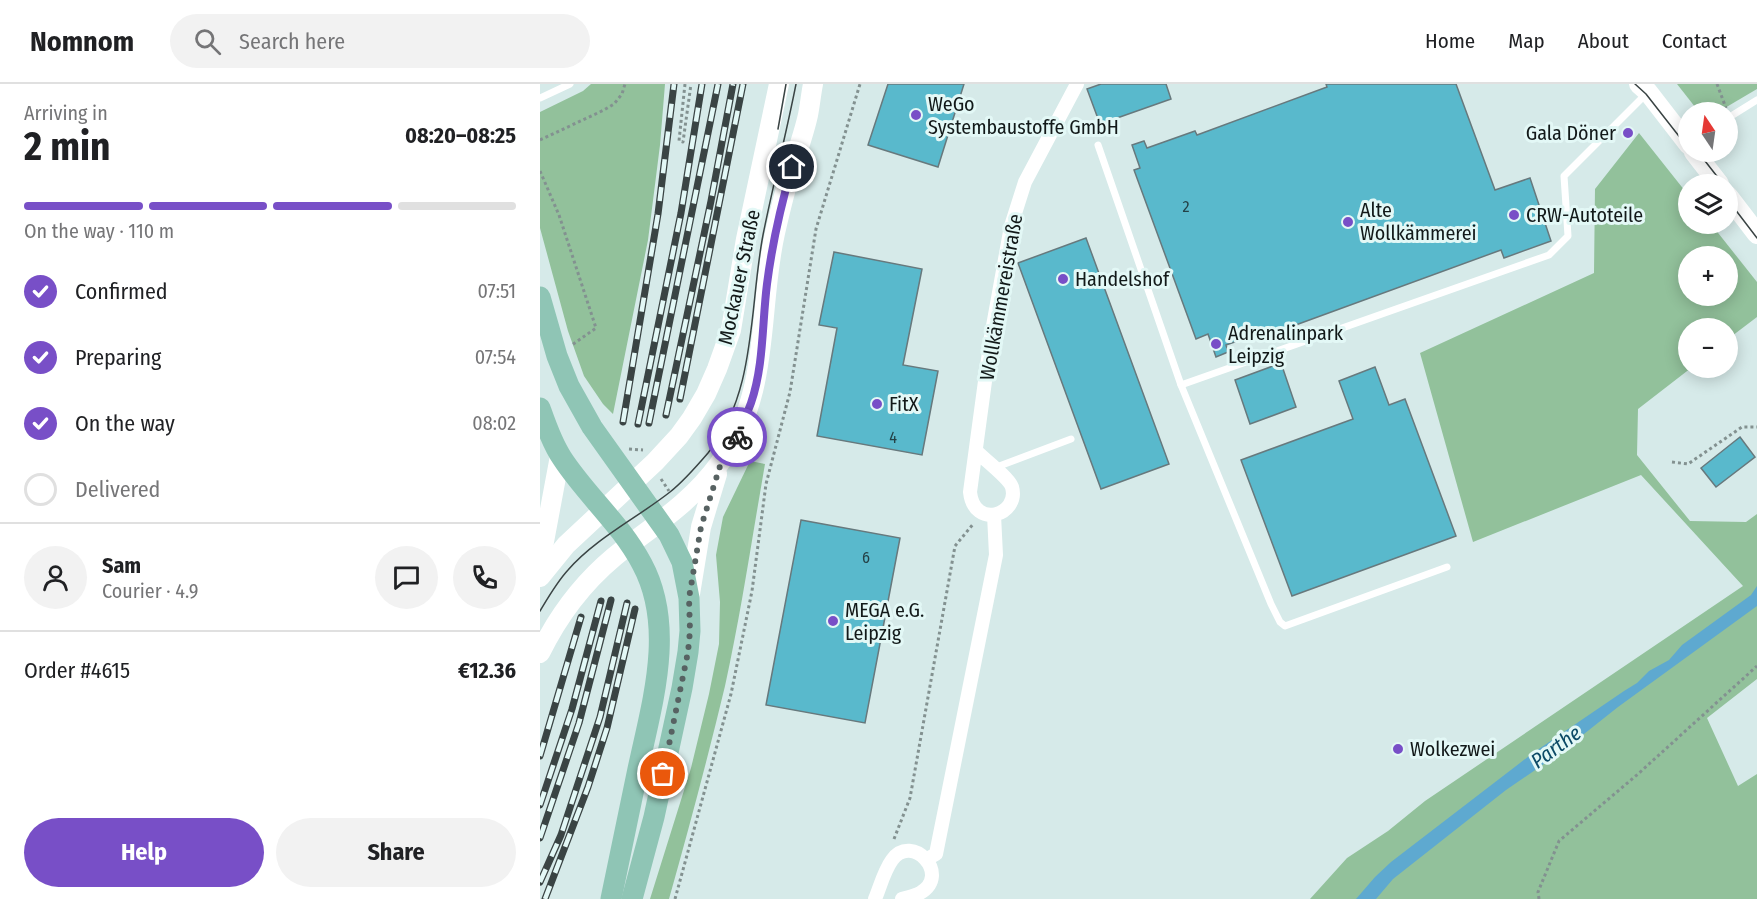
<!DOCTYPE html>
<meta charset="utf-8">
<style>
body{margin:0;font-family:"Fira Sans Condensed",sans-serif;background:#f2f2f2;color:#202124;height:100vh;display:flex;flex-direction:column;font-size:22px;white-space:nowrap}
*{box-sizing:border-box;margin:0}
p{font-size:20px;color:#757577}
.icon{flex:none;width:33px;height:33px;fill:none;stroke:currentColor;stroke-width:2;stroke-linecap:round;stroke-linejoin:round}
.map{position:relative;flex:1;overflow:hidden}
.panel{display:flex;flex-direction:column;background:#fff;width:540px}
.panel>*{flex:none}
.needle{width:39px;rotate:347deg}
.tools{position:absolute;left:1138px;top:18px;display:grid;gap:12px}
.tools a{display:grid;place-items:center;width:60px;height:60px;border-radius:50%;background:#fff;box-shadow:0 3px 15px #0003;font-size:30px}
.pin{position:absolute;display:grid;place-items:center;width:51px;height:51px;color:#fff;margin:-26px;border:3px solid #fff;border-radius:50%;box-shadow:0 2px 6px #0007}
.courier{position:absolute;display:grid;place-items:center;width:60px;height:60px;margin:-30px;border:4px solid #784fc7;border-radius:50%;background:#fff;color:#222;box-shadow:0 2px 8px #0007}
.overview em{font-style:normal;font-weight:700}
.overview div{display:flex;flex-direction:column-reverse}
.overview{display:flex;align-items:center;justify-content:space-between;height:102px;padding:0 24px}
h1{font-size:39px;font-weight:700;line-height:45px}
.bar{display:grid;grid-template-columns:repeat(4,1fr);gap:9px 6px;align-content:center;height:72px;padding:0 24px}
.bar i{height:8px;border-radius:4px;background:#e0e0e0}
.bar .current{background:#784fc7}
.bar p{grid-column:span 4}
.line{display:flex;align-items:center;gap:15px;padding:0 24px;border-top:2px solid #e0e0e0}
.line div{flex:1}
.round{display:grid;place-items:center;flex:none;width:63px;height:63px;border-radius:32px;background:#f2f2f2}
ol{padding:0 24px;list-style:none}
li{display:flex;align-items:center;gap:18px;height:66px}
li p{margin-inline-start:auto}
li .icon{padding:6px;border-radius:50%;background:#784fc7;color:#fff;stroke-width:4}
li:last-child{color:#757577}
li i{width:33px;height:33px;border:3px solid #e0e0e0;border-radius:50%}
.cta{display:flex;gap:12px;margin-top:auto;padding:12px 24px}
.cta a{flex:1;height:69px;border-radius:36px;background:#784fc7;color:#fff;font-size:24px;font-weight:700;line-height:69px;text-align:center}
.cta a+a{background:#f2f2f2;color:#202124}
header{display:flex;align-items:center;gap:36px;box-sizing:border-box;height:84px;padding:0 30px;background:#fff;border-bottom:2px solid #e0e0e0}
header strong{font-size:28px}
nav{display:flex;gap:33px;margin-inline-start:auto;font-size:21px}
.search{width:420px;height:54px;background:#f2f2f2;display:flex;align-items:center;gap:15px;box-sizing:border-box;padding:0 21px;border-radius:33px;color:#757577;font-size:22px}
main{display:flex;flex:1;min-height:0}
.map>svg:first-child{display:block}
.green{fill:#92c19b;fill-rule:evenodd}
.water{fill:#5ea9d0}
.building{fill:#59b9cc;stroke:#67797d;stroke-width:1.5}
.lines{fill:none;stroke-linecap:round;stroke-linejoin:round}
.path{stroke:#839190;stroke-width:3;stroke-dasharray:3 3;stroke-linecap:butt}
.lane{stroke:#fff;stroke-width:7}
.street{stroke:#fff;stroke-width:14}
.secondary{stroke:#fff;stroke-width:20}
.primary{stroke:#8fc5b5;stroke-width:21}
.tram{stroke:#3a4444;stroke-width:1.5}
.rail-casing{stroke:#3a4444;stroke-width:7}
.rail{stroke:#e3f8f6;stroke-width:4.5;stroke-dasharray:14;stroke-linecap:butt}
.done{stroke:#576262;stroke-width:6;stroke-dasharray:0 10.8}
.route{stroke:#784fc7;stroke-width:8}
.poi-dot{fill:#784fc7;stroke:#e3f8f6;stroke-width:2}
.labels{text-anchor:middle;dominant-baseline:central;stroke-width:6;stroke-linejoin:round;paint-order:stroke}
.number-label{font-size:16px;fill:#244146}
.poi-label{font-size:20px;fill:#121919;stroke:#e3f8f6;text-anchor:start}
.street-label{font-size:20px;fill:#121919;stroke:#e3f8f6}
.water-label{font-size:21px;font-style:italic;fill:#0c4a66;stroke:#e3f8f6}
</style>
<header>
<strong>Nomnom</strong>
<div class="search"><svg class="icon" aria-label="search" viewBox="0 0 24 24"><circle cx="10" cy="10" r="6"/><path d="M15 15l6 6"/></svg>Search here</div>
<nav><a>Home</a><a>Map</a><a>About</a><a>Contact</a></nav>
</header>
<main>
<section class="panel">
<div class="overview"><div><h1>2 min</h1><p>Arriving in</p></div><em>08:20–08:25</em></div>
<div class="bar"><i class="current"></i><i class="current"></i><i class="current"></i><i></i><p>On the way · 110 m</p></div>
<ol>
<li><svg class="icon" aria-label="check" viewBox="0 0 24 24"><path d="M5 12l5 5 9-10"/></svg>Confirmed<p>07:51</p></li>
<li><svg class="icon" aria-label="check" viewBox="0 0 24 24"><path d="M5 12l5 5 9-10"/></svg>Preparing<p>07:54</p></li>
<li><svg class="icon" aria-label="check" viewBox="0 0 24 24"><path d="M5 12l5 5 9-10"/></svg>On the way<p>08:02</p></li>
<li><i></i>Delivered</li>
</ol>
<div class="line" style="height:108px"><a class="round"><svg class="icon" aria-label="person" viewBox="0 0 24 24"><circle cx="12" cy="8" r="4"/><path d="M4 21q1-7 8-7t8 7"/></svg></a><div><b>Sam</b><p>Courier · 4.9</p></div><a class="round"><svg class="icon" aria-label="chat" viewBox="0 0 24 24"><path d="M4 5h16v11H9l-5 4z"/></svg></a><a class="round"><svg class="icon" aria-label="phone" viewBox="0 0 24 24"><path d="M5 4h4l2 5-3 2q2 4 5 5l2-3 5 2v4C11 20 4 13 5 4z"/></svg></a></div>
<div class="line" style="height:78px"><div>Order #4615</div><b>€12.36</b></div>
<div class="cta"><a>Help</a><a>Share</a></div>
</section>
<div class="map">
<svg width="1217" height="815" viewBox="0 0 1217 815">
<rect width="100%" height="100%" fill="#d6eae9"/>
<!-- green -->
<g class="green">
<polygon points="51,0 125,0 120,61 108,156 73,330 63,320 44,292 28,247 0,144 0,28 43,7"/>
<polygon points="1137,0 1217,0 1217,5 1178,28 1159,28"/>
<path d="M1099,49L1149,112V140H1171L1217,198V233L1188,255V244H1149V284H1151L1098,325L1097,371L1150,437L1206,438L1217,430V595L1167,634L1198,702L1217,690V815H770L807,774L848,747L885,717L1203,502L1101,391L933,458L880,269L1054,189L1055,105ZM1149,172H1188V212H1149Z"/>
<path d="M210,377L225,380C212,454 201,529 185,602C168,673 149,744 129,815H110L151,684L169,610L179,560L180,518L176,471L183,433Z"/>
</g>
<!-- water -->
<polygon class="water" points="1217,502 1217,522 1078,623 1020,669 966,706 853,795 836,815 816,815 835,793 851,778 993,669 1084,607 1097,599 1109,587 1129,576 1142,561 1211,511"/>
<!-- building -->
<g class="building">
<polygon points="348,0 424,0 398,83 328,61"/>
<polygon points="561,0 626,0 631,15 560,40 547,5"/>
<polygon points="786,0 916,0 955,106 990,94 1011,157 964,174 961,166 731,250 729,246 686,261 688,268 676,273 668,250 656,255 594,86 600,84 592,61 604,57 607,64 655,47 657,51 787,3"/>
<polygon points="546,154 629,380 561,405 478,179"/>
<polygon points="294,168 382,185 363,281 398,287 382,371 277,352 297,244 279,241"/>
<polygon points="741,279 756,323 710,340 695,296"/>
<polygon points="835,283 849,321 865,315 916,452 752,512 701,376 813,335 799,297"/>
<polygon points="1200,353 1215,373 1176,403 1161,384"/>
<polygon points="261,436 360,454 325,639 226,621"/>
</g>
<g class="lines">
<!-- path -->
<g class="path">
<polyline points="145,0 139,57 143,58 151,0"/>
<polyline points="1177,0 1186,24"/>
<polyline points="0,56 64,26 74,20 82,10 85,0"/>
<polyline points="0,87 19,131 56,244 32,261"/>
<polyline points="89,365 103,366"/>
<polyline points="1132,378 1148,380 1202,343 1217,343"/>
<polyline points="121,395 129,407"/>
<polyline points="354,755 370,714 415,462 434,439"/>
<polyline points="135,815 191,610 212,507 226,400 250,308 276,145 320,0"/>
<polyline points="999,815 998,808 1019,757 1098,690 1217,582"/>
</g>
<!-- lane -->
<g class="lane">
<polyline points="0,14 30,0"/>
<polyline points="1188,34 1217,16"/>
<polyline points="558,61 641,301 1009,171 1028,152 1024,92 1106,10"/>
<polyline points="641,301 731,520 740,538 745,542 907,483"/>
<polyline points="454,384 531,355"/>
</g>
<!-- street -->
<g class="street">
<path d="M436,367C444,375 469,394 472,403C480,431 434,446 430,408L451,253L471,142L485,98L537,0"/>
<polyline points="387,775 396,770 456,471 454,431"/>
<path d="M335,815C340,803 344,787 352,776C372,748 412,791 380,809C375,812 368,813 362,815"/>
</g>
<!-- secondary -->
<g class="secondary">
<polyline points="1099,0 1108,8 1149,61"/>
<polyline points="1154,68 1179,100"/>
<polyline points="1188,112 1217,150"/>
<polyline points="0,479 20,372"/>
<polyline points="0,493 26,461 115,378 139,352 152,334 166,310 177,285 191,246 206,155 239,0"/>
<polyline points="150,510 161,443 177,390"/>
<path d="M0,569C18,532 43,499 74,473C111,443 151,419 179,380C232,309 217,230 235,149C240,127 245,105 252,84C258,66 264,49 268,31C270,21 271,10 273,0"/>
</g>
<!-- primary -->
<g class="primary">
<polyline points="0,213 17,272 29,302 52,343 129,451 142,478 149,514 150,547 148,568 142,604 114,733 92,815"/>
<path d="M0,324C6,341 12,359 22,374C46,411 81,440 102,480C136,543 112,619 98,685C89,729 80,772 71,815"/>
</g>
<!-- tram -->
<g class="tram">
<polyline points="1095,0 1106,10 1149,65"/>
<polyline points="238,45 246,0"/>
<polyline points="1158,68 1183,100"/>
<polyline points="1188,116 1217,154"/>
<path d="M0,527C9,512 17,498 28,486C56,454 97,434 130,408C144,397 156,383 168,369C217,308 209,224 223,151C233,101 246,51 256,0"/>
</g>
<!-- rail casing -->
<g class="rail-casing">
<g id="rail">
<polyline points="140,315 203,0"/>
<polyline points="126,331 171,117 193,0"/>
<polyline points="83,338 118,130 134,0"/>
<polyline points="109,339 178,0"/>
<polyline points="98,340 141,129 162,0"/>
<polyline points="0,672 41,533"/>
<polyline points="0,721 32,625 61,517"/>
<polyline points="0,754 39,639 71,516"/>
<polyline points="0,798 21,751 60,633 87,519"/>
<polyline points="5,815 48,703 67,644 95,525"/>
</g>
</g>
<!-- rail -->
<use href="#rail" class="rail"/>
</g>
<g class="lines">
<!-- done -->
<polyline class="done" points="123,690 148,568 150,547 149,514 161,443 181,379 197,353"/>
<!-- route -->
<path class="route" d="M197,353C202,342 207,330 211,319C224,281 222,239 227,200C232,161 241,121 252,83"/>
</g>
<!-- markers -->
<g class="poi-dot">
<circle cx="376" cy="31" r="6"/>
<circle cx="1088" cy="49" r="6"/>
<circle cx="974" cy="131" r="6"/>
<circle cx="808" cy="138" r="6"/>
<circle cx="523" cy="195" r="6"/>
<circle cx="676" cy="260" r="6"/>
<circle cx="337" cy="320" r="6"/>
<circle cx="293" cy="537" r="6"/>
<circle cx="858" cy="665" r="6"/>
</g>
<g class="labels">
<!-- number labels -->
<g class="number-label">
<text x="646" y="122">2</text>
<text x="353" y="353">4</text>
<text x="326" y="473">6</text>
</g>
<!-- poi labels -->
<g class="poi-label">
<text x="388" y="20">WeGo<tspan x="388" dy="23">Systembaustoffe GmbH</tspan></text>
<text x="1076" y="49" text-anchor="end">Gala Döner</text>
<text x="820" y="126">Alte<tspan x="820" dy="23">Wollkämmerei</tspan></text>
<text x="986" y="131">CRW-Autoteile</text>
<text x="535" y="195">Handelshof</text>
<text x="688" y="249">Adrenalinpark<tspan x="688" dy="23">Leipzig</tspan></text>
<text x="349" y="320">FitX</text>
<text x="305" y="526">MEGA e.G.<tspan x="305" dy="23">Leipzig</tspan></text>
<text x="870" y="665">Wolkezwei</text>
</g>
<!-- street labels -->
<g class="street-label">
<text transform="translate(199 193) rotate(-78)">Mockauer Straße</text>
<text transform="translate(461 213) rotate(-80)">Wollkämmereistraße</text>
</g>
<!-- water labels -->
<g class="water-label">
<text transform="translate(1016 663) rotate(-36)">Parthe</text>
</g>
</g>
</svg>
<div class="tools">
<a><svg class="needle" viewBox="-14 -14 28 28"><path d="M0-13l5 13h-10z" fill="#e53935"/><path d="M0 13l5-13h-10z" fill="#757577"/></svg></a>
<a><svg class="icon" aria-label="layers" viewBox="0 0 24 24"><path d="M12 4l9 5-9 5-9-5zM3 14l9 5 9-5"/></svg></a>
<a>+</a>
<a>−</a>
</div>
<div class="pin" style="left:123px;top:690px;background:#ea580c"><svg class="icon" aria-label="bag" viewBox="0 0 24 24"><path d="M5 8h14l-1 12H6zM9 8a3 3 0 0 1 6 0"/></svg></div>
<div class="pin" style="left:252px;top:83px;background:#1f2937"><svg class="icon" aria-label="home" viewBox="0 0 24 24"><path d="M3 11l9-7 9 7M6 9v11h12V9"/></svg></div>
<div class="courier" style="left:197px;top:353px"><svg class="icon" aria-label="bike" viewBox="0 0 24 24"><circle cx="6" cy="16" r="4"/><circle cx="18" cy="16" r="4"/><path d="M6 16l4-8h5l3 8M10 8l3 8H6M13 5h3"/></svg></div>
</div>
</main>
